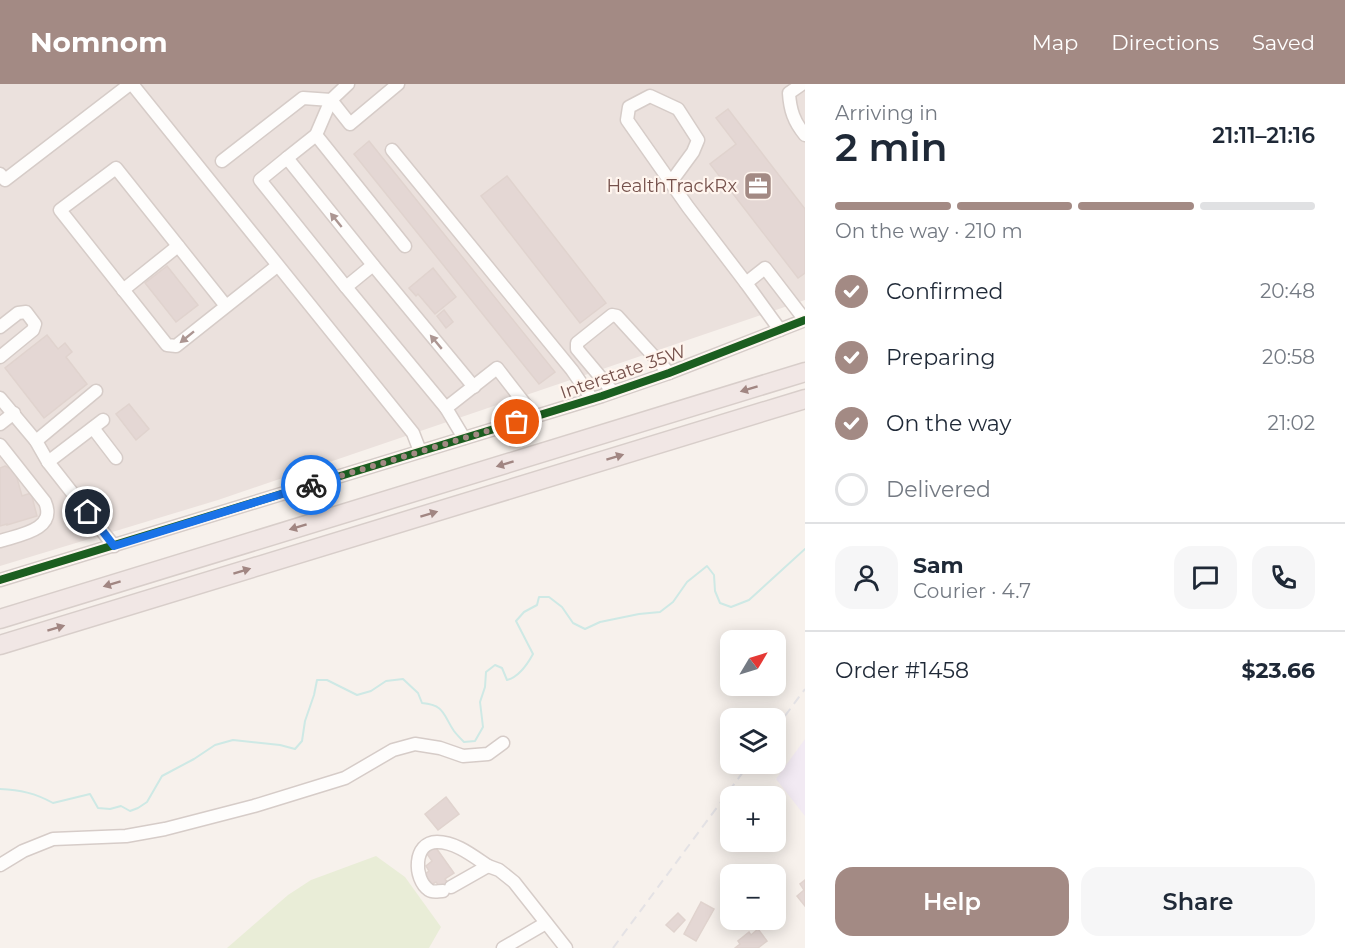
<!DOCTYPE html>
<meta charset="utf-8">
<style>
body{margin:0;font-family:Montserrat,sans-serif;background:#f6f6f7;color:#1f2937;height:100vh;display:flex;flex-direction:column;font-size:22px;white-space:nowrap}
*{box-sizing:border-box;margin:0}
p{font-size:20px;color:#747a83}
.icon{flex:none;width:33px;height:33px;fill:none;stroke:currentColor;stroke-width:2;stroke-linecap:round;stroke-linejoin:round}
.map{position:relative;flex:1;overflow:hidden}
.drawer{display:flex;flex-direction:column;background:#fff;width:540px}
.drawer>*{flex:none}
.needle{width:39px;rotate:52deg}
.controls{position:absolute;left:720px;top:546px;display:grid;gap:12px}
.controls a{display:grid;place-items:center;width:66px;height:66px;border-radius:12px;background:#fff;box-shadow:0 3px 15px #0003;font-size:30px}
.pin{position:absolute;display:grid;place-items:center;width:51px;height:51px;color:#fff;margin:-26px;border:3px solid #fff;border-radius:50%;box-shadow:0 2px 6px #0007}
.courier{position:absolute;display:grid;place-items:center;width:60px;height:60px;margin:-30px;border:4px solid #1a73e8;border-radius:50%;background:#fff;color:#222;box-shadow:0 2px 8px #0007}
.head em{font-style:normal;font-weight:600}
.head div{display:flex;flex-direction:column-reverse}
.head{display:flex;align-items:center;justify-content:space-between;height:102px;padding:0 30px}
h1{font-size:39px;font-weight:600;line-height:45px}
.bar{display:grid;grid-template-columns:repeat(4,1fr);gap:9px 6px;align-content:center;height:72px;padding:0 30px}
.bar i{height:8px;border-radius:4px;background:#e0e1e3}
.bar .on{background:#a38a84}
.bar p{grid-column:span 4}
.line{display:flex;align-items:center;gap:15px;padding:0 30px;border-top:2px solid #e0e1e3}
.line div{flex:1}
.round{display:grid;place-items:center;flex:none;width:63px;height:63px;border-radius:18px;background:#f6f6f7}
ol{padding:0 30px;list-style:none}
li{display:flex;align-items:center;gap:18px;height:66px}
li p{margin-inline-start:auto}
li .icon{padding:6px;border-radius:50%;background:#a38a84;color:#fff;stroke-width:4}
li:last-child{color:#747a83}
li i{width:33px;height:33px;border:3px solid #e0e1e3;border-radius:50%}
.action{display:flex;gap:12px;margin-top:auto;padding:12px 30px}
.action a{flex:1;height:69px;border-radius:18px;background:#a38a84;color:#fff;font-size:24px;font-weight:600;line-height:69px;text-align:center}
.action a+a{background:#f6f6f7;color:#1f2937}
header{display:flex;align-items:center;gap:36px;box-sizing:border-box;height:84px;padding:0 30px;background:#a38a84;color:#fff}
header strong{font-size:28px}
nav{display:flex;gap:33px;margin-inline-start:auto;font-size:21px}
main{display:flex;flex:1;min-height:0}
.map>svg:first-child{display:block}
.industrial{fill:#ebe1dd}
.education{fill:#f2eaf3}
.green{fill:#e9edd7}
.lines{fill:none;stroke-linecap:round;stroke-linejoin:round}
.stream{stroke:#cee9e5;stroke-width:2}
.building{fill:#e4d7d4;stroke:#e0d3ce;stroke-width:1.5}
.minor-casing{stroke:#d6ccc8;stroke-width:15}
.highway-casing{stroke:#d8ceca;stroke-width:21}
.minor{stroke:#fefdfc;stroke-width:12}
.highway{stroke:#f1e7e5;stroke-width:18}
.rail{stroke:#e4e2e5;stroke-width:2;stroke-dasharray:9 6;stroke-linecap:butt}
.cycleway-casing{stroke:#fff5ee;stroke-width:11}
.cycleway{stroke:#1b5e20;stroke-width:8}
.oneway{fill:#ac9692}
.oneway2{fill:#a18682}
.done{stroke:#a38a84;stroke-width:6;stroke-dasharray:0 10.8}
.route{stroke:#1a73e8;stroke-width:8}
.labels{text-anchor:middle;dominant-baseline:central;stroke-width:4.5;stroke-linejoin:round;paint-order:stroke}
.poi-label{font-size:18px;fill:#76524c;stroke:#fff5ee;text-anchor:end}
.street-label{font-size:18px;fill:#76524c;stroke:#fff5ee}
</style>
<header>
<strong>Nomnom</strong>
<nav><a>Map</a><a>Directions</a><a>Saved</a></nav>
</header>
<main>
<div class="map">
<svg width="805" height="864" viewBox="0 0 805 864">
<rect width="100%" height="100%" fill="#f7f1ec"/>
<!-- industrial -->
<polygon class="industrial" points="0,0 805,0 805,216 218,416 0,482"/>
<!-- education -->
<polygon class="education" points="805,655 805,732 776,695"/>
<!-- green -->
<polygon class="green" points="376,772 405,793 441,843 429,864 227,864 288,811 311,796"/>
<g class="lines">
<!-- stream -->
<path class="stream" d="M0,705C20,706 35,709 53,719L90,710L98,724L110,725L121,722L130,727L138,724L147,718L162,692L194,675L215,661L233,656L280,661L295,665L302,657L305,637L314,611L317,596H327L357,611L371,607L386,597L403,595L418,609L422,619C445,621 443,631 454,647C457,651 461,655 464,658L475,657L483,643L480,618L485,603L486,588L495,581L502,584L507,596C519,593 527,581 533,570L516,537L524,528L537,521L539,513H549L562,523L573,539L585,545L600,538L639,530L660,528L673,518L687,498L707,482L714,491L715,507L720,519L731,523L749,516L805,465"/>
</g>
<!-- building -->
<g class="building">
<polygon points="728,25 805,125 805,189 798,194 710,80 736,60 716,34"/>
<polygon points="369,57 555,288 539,300 354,70"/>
<polygon points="507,92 606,219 580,239 481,112"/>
<polygon points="167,182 198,221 176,238 145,199"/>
<polygon points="433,184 456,213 435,230 418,210 416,212 409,204"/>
<polygon points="444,226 453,238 446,244 437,232"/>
<polygon points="47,251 58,265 65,259 72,268 66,273 87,300 44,334 5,284"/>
<polygon points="129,320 149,345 136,356 116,330"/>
<polygon points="5,382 15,387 22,412 31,409 37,432 7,441 7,440 0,442 0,384"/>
<polygon points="446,713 459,730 438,746 425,730"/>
<polygon points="434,761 454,789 445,795 452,804 445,810 436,798 431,801 424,791 429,787 426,782 432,777 425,767"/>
<polygon points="805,796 805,822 797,812 804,806 800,800"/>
<polygon points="701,818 714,825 696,857 684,850"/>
<polygon points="678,829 685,836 674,848 666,841"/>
<polygon points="758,845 767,857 758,864 735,864 740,860 738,857 749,848 751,851"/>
</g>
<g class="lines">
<!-- minor casing -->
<g class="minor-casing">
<g id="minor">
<polyline points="132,0 413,349 420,367"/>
<path d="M802,0L789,9C790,26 794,38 805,51"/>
<polyline points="316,51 405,162"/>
<polyline points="392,66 572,286 592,315"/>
<polyline points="287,74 316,51 331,16 348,0"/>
<polyline points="222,77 303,14 331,16 350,40 398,0"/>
<polyline points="0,90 5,96 130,0"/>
<polyline points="671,98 693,68 698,56 678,25 650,12 629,23 627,36 688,123 746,199"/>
<polyline points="346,203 260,96 287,74 373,181"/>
<polyline points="123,206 178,162"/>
<polyline points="226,222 116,84 60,126 167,261 176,262 277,182"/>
<polyline points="0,243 18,229 26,228 35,240 33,246 0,273"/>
<polyline points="780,246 746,199 765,184 805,236"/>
<polyline points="613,308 577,265 577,259 612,231 617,232 669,289"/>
<polyline points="0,314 36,357 48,378 114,462"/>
<polyline points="446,324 497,284 535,333"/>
<polyline points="0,340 14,329"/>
<polyline points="93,344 116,374"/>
<polyline points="464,354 446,324 346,203 373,181 474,303"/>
<polyline points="36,357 96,307"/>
<path d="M0,361L45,418C57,446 19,451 0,457"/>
<polyline points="48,378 103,336"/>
<polyline points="0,496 602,312 669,289 805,236"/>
<polyline points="0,781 23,767 53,755 126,752 165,745 254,722 345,694 393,666 415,660 440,664 463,672 488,670 503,659"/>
<polyline points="488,782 499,786 514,798 566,864"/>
<path d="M443,807C438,807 433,809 429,806C413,795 413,758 437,758C456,758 473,772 488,782L451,803"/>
<polyline points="503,864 546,839"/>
</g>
</g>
<!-- highway casing -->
<g class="highway-casing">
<g id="highway">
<polyline points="0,535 805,288"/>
<polyline points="0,561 805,315"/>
</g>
</g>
<!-- minor -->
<use href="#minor" class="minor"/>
<!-- highway -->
<use href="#highway" class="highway"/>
<!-- rail -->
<g class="rail">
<polyline points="776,644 805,605"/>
<polyline points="613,864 749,680"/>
</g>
<!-- cycleway casing -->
<g class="cycleway-casing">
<polyline id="cycleway" points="0,496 602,312 669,289 805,236"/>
</g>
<!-- cycleway -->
<use href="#cycleway" class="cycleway"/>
</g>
<!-- one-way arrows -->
<defs><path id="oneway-solid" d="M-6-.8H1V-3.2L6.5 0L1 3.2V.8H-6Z" transform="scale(1.5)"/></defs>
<g class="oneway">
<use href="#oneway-solid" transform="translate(336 136) rotate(-129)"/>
<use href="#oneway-solid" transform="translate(187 253) rotate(141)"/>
<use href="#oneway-solid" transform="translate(436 258) rotate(-130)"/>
</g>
<g class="oneway2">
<use href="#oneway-solid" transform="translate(749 305) rotate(163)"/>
<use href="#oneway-solid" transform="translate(615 373) rotate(-17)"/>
<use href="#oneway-solid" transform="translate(505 380) rotate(163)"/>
<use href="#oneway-solid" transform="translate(429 430) rotate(-17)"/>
<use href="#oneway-solid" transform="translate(298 443) rotate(163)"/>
<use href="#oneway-solid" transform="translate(242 487) rotate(-17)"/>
<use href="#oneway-solid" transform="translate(112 500) rotate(163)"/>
<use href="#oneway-solid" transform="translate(56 544) rotate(-17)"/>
</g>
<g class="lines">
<!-- done -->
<polyline class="done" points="311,401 517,338"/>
<!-- route -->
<polyline class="route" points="88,428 114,462 311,401"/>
</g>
<!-- icons -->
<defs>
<g id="office-square" transform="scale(1.5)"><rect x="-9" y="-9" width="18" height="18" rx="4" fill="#a38a84" stroke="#fff5ee"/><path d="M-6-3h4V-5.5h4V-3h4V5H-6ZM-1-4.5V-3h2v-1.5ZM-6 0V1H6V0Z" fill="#fff"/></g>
</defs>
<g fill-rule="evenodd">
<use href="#office-square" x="758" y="102"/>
</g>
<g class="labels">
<!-- poi labels -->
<g class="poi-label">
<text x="737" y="102">HealthTrackRx</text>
</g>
<!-- street labels -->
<g class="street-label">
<text transform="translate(623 288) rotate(-19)">Interstate 35W</text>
</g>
</g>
</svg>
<div class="controls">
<a><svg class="needle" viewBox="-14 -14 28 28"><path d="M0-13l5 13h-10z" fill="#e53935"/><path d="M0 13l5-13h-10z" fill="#747a83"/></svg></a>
<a><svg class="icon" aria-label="layers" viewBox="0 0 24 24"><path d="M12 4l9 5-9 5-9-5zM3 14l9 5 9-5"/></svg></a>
<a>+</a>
<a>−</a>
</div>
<div class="pin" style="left:517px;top:338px;background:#ea580c"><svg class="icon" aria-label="bag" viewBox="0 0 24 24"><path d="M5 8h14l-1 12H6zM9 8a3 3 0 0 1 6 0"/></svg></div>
<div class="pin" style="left:88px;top:428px;background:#1f2937"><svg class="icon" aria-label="home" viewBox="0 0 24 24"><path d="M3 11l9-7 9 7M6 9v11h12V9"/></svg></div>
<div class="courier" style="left:311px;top:401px"><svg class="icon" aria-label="bike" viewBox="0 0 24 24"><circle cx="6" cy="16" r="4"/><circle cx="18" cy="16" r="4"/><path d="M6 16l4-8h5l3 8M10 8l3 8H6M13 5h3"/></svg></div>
</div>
<section class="drawer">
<div class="head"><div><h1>2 min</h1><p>Arriving in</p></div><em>21:11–21:16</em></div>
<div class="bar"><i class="on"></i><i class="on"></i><i class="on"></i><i></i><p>On the way · 210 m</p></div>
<ol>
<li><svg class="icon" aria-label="check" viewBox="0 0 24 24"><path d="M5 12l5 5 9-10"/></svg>Confirmed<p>20:48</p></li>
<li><svg class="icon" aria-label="check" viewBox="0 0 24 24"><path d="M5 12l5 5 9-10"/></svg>Preparing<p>20:58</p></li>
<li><svg class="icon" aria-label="check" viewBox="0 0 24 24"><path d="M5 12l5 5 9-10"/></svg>On the way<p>21:02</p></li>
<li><i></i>Delivered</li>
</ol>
<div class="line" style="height:108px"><a class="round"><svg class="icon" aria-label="person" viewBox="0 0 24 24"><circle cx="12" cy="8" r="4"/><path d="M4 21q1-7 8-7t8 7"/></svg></a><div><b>Sam</b><p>Courier · 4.7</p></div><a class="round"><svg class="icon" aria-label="chat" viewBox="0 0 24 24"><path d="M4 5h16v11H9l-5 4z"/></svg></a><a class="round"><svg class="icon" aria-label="phone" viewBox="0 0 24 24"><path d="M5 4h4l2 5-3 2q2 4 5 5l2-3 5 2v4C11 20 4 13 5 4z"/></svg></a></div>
<div class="line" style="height:78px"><div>Order #1458</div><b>$23.66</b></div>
<div class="action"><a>Help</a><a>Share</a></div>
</section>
</main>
